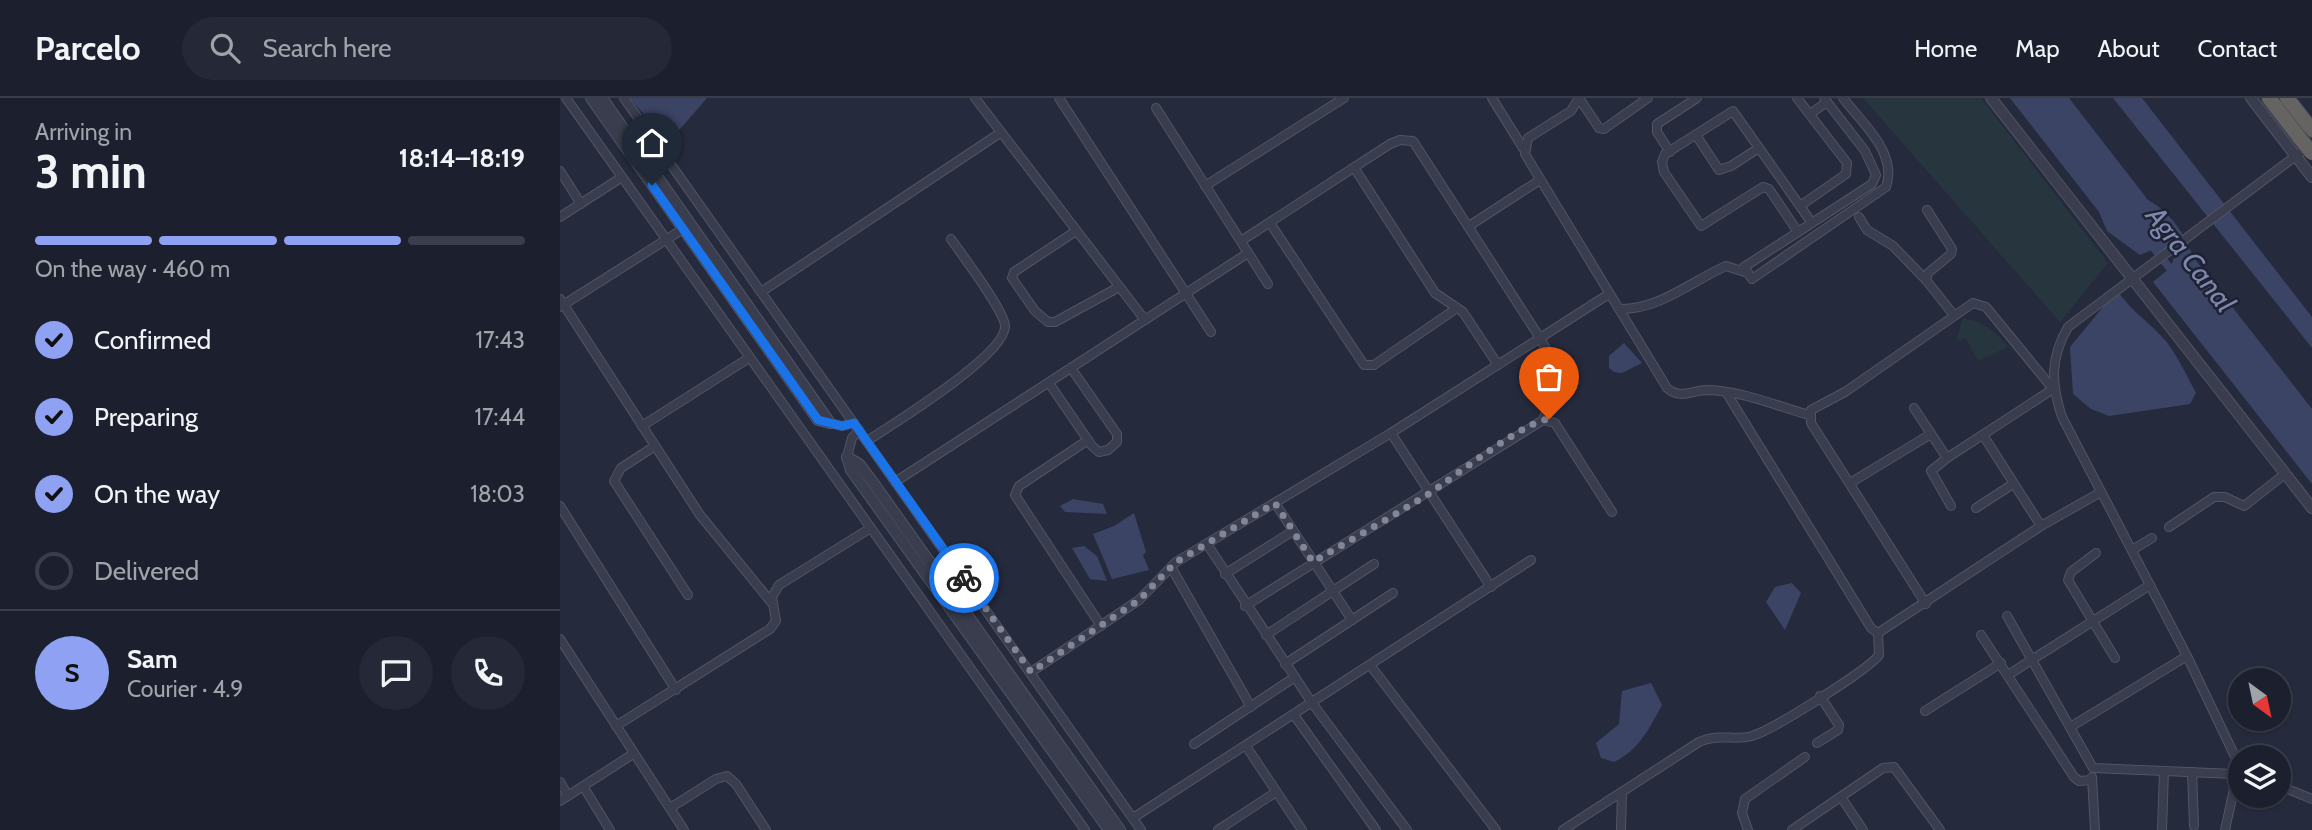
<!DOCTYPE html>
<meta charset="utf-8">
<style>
body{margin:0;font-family:Cabin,sans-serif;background:#252836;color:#f1f3f6;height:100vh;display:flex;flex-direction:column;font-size:26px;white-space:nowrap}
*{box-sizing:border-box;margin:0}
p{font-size:23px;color:#a0a3aa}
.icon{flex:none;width:38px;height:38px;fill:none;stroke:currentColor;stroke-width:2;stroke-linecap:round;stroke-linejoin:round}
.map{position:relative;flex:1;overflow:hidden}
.details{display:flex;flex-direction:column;background:#1c202e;width:560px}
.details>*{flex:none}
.needle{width:46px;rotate:147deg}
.buttons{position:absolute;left:1668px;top:570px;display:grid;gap:14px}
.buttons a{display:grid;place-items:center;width:63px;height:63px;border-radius:50%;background:#1c202e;box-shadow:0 2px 5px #0004,0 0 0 2px #3a3e4a;font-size:35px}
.pin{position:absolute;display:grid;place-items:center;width:60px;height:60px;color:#fff;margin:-72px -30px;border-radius:50% 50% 50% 0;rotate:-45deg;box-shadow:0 0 7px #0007}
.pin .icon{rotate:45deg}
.courier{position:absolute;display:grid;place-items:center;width:70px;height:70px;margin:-35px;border:5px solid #1a73e8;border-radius:50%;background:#fff;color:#222;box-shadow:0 2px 9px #0007}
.headline em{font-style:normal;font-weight:700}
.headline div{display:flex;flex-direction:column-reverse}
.headline{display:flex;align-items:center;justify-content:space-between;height:119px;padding:0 35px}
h1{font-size:46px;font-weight:700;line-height:52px}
.bar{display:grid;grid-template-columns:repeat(4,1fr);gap:10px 7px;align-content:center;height:84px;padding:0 35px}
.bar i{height:9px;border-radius:5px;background:#3a3e4a}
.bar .current{background:#8fa1f3}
.bar p{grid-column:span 4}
.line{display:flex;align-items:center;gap:18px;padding:0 35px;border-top:2px solid #3a3e4a}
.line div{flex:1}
.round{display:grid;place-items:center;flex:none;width:74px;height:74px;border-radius:37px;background:#252836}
ol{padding:0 35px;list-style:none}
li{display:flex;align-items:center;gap:21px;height:77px}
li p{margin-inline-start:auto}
li .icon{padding:7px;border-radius:50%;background:#8fa1f3;color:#111;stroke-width:4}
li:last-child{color:#a0a3aa}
li i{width:38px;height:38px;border:4px solid #3a3e4a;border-radius:50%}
header{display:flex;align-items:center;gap:42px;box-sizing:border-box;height:98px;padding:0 35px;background:#1c202e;border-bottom:2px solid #3a3e4a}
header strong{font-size:33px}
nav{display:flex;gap:38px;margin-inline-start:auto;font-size:24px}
.search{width:490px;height:63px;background:#252836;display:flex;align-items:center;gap:18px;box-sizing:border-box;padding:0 24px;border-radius:38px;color:#a0a3aa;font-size:26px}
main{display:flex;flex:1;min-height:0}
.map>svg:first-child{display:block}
.green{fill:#27363e}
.water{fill:#3c4465}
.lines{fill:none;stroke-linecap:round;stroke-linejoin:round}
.canal{stroke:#3c4465;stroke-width:8}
.minor-casing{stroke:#515565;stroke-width:10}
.tertiary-casing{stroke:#515565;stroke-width:12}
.trunk-casing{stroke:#414555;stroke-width:16}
.minor{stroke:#393d4d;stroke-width:8}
.tertiary{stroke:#393d4d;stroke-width:10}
.trunk{stroke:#656462;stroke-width:14}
.trunk-bridge-casing{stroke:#414555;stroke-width:16;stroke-linecap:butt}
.trunk-bridge{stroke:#656462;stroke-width:14}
.done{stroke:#838697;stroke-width:7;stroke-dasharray:0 12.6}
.route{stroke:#1a73e8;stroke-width:9}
.labels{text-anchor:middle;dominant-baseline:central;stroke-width:5;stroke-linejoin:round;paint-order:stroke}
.water-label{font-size:28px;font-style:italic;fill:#7e88ae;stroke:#1e2232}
</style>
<header>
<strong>Parcelo</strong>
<div class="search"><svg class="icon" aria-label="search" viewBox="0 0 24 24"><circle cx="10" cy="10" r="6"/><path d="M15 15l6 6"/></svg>Search here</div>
<nav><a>Home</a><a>Map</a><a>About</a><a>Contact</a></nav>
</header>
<main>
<section class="details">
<div class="headline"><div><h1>3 min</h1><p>Arriving in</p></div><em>18:14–18:19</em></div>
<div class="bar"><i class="current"></i><i class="current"></i><i class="current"></i><i></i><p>On the way · 460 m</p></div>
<ol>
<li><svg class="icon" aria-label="check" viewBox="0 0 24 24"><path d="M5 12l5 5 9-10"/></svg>Confirmed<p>17:43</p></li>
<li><svg class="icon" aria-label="check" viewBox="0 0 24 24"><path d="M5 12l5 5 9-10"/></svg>Preparing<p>17:44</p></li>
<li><svg class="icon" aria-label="check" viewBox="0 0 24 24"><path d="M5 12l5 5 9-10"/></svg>On the way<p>18:03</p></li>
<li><i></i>Delivered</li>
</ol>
<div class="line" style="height:126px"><b class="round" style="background:#8fa1f3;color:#111">S</b><div><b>Sam</b><p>Courier · 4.9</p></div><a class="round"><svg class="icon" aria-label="chat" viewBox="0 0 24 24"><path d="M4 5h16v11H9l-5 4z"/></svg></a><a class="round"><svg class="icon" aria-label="phone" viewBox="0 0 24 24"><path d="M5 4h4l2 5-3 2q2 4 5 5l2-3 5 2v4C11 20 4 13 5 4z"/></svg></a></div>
</section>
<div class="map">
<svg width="1752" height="732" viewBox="0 0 1752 732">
<rect width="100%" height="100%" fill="#252a3d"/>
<!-- green -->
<g class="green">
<polygon points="1303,0 1421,0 1548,165 1500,224"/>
<path d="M1403,220C1424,224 1434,232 1448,249L1418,263L1406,240L1396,243Z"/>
</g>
<!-- water -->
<g class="water">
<polygon points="70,0 147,0 108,45"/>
<path d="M1450,0H1509L1588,102C1612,115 1624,136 1634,160L1752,311V386L1593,184L1611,169L1614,159L1596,150L1580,157L1547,133L1539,114Z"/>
<polygon points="1553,0 1582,0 1752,219 1752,250"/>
<path d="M1557,192C1570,212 1590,225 1606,243C1618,259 1627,278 1636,295L1630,306L1549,318L1531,311L1513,296L1510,249Z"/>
<polygon points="1064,245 1082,265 1062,275 1054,274 1049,270 1049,258"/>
<polygon points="513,401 543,406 547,416 505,414 500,408"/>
<polygon points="574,415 586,454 583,457 589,472 552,481 533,436 554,428"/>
<polygon points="524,448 537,458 547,483 530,481 512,450"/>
<polygon points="1232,485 1241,495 1225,532 1206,504 1215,489"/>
<path d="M1091,585L1102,607C1089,631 1079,652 1054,664L1041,660L1036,645L1059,626L1062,593Z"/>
</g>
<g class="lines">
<!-- canal -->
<polyline class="canal" points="1589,144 1616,178"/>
<!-- minor casing -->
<g class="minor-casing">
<g id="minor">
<polyline points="6,0 525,732"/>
<polyline points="64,0 581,732"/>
<polyline points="415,0 585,222"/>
<polyline points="499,0 651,234"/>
<polyline points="932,0 963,50"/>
<path d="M1019,0L1011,13L968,40L965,56L1107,290C1121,302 1132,292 1148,292C1182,293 1217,308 1249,317"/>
<polyline points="1019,0 1039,30 1044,31 1088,0"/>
<polyline points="1237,0 1287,65 1286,76 1240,108 1252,125"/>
<path d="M1264,0L1305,53L1316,77L1312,86L1184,169L1192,181L1326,89C1338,55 1302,25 1283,0"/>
<polyline points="596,10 708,186"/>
<polyline points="1250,16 1267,4"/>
<polyline points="1136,37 1159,72 1171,68 1199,50"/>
<polyline points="1110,54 1097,34 1097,26 1137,0"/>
<polyline points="795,71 875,195 903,214 938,267"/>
<polyline points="0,73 21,106"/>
<polyline points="645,88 784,0"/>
<polyline points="1367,112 1392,151 1391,156 1368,175 1366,182 1393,216"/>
<polyline points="0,119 62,79"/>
<polyline points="1299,119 1307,132 1333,148 1366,182"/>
<polyline points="710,125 804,267 814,267 897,210"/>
<polyline points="909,128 980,82"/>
<polyline points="516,133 454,174 452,180 475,213 488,224 495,224 559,189"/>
<polyline points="1238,134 1209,91 1203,89 1141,128 1104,74 1102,64 1105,56 1173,13 1240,108"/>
<polyline points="681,143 830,46 840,42 853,43 980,240 1000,277 983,322"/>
<polyline points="201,194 440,35"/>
<polyline points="0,201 140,417 211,504"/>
<polyline points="0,209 123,131"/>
<path d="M1059,211C1099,212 1130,184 1166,168L1188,175"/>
<polyline points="489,285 532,348 539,354 548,352 557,344 557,336 511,270"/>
<polyline points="1166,294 1311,530 1318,535 1481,428 1541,394"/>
<polyline points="1354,310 1387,360 1493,291 1426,209 1413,205 1285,294 1251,312 1251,325 1366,506"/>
<polyline points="270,325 282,328 294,325"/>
<polyline points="82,328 189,260"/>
<polyline points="831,335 931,489"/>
<polyline points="1423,337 1481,428"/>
<polyline points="528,342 459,388 455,397 541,528"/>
<path d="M307,343C333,326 446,257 445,228C444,212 402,157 391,141"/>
<polyline points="95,348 61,370 54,383 128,497"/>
<polyline points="287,359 292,340 299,332"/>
<polyline points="1387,360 1371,373 1391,408"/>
<polyline points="335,384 688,155"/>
<polyline points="1290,385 1371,336"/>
<polyline points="715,405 792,522"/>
<polyline points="0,408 116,592"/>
<polyline points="1416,410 1453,386"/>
<polyline points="1609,429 1654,399 1665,399 1684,408 1725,376"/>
<polyline points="647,446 752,605 847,732"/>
<polyline points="1572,452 1592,440"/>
<polyline points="1536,455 1511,474 1508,482 1555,560"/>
<polyline points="611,469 691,609"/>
<polyline points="665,476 733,433"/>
<polyline points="685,508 983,322 995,325 1052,414"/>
<polyline points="1447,518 1533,670 1675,676"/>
<polyline points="706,537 814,466"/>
<polyline points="1421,537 1514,679 1519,683 1532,682"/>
<polyline points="0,541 124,732"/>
<polyline points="725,566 833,495"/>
<polyline points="810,567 936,732"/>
<polyline points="471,574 579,502 616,464 831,335 1049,196"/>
<polyline points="1448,577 1590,487"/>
<polyline points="1365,613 1441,565"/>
<polyline points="734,617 816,732"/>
<polyline points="56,628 210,531 216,523 212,499 219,487 309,431"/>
<polyline points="1512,628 1627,558"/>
<polyline points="1257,645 1278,632 1279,627 1260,598"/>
<polyline points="634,646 735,579"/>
<polyline points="686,648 742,732"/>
<path d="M1680,669L1627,558L1502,319C1491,286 1490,260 1508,229L1749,48"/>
<polyline points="1632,674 1634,728"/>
<polyline points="1532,679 1535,732"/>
<polyline points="0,684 8,698"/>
<polyline points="1718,687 1752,701"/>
<polyline points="23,688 50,732"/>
<polyline points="1281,699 1303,732"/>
<polyline points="0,703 73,656"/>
<polyline points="110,710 156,681 167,678 176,686 206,732"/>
<polyline points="573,720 971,462"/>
<polyline points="658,732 716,694"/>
<path d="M1003,732L1139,644C1160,635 1173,643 1192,638C1211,633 1308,572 1319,557L1318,535"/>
<polyline points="1061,732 1062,694"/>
<polyline points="1188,732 1182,715 1185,701 1245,659"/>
<polyline points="1232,732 1323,670 1334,669 1380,732"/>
<polyline points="1602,732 1604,673"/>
<polyline points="1665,732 1678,673"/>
</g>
</g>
<!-- tertiary casing -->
<g class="tertiary-casing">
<g id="tertiary">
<polyline points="31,0 258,322 270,325"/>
<polyline points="42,0 270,325"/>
<polyline points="1431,0 1752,410"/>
<polyline points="1691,0 1752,79"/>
<polyline points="287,359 299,366 312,383 560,732"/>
<polyline points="287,359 291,372 549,732"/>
</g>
</g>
<!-- trunk casing -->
<g class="trunk-casing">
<g id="trunk">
<polyline points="1709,0 1739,39"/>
<polyline points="1727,0 1752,32"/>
</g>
</g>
<!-- minor -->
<use href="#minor" class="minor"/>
<!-- tertiary -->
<use href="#tertiary" class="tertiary"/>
<!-- trunk -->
<use href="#trunk" class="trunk"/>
<!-- trunk-bridge casing -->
<g class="trunk-bridge-casing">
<polyline id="trunk-bridge" points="1739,39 1752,55"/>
</g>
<!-- trunk-bridge -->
<use href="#trunk-bridge" class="trunk-bridge"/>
</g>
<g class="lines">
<!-- done -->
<path class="done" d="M404,480L471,574L579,502L616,464L715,405L753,464C792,441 832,419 870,395C894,379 966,322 989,321"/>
<!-- route -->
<polyline class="route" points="92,87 258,322 282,328 294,325 404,480"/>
</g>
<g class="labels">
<!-- water labels -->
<g class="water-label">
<text transform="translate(1631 161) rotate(52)">Agra Canal</text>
</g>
</g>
</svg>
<div class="buttons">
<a><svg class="needle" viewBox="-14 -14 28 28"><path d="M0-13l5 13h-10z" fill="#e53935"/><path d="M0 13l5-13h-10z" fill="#a0a3aa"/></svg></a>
<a><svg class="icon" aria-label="layers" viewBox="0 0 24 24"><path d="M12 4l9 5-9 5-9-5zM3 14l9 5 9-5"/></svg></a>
</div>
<div class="pin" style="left:989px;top:321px;background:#ea580c"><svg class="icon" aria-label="bag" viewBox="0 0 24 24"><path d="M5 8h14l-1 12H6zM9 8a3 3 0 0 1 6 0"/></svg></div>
<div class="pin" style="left:92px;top:87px;background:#1f2937"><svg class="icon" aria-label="home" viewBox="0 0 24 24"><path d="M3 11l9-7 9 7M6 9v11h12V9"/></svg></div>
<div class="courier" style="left:404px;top:480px"><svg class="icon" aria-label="bike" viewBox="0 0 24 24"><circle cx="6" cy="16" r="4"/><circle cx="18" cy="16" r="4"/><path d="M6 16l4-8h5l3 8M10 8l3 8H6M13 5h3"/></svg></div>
</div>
</main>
